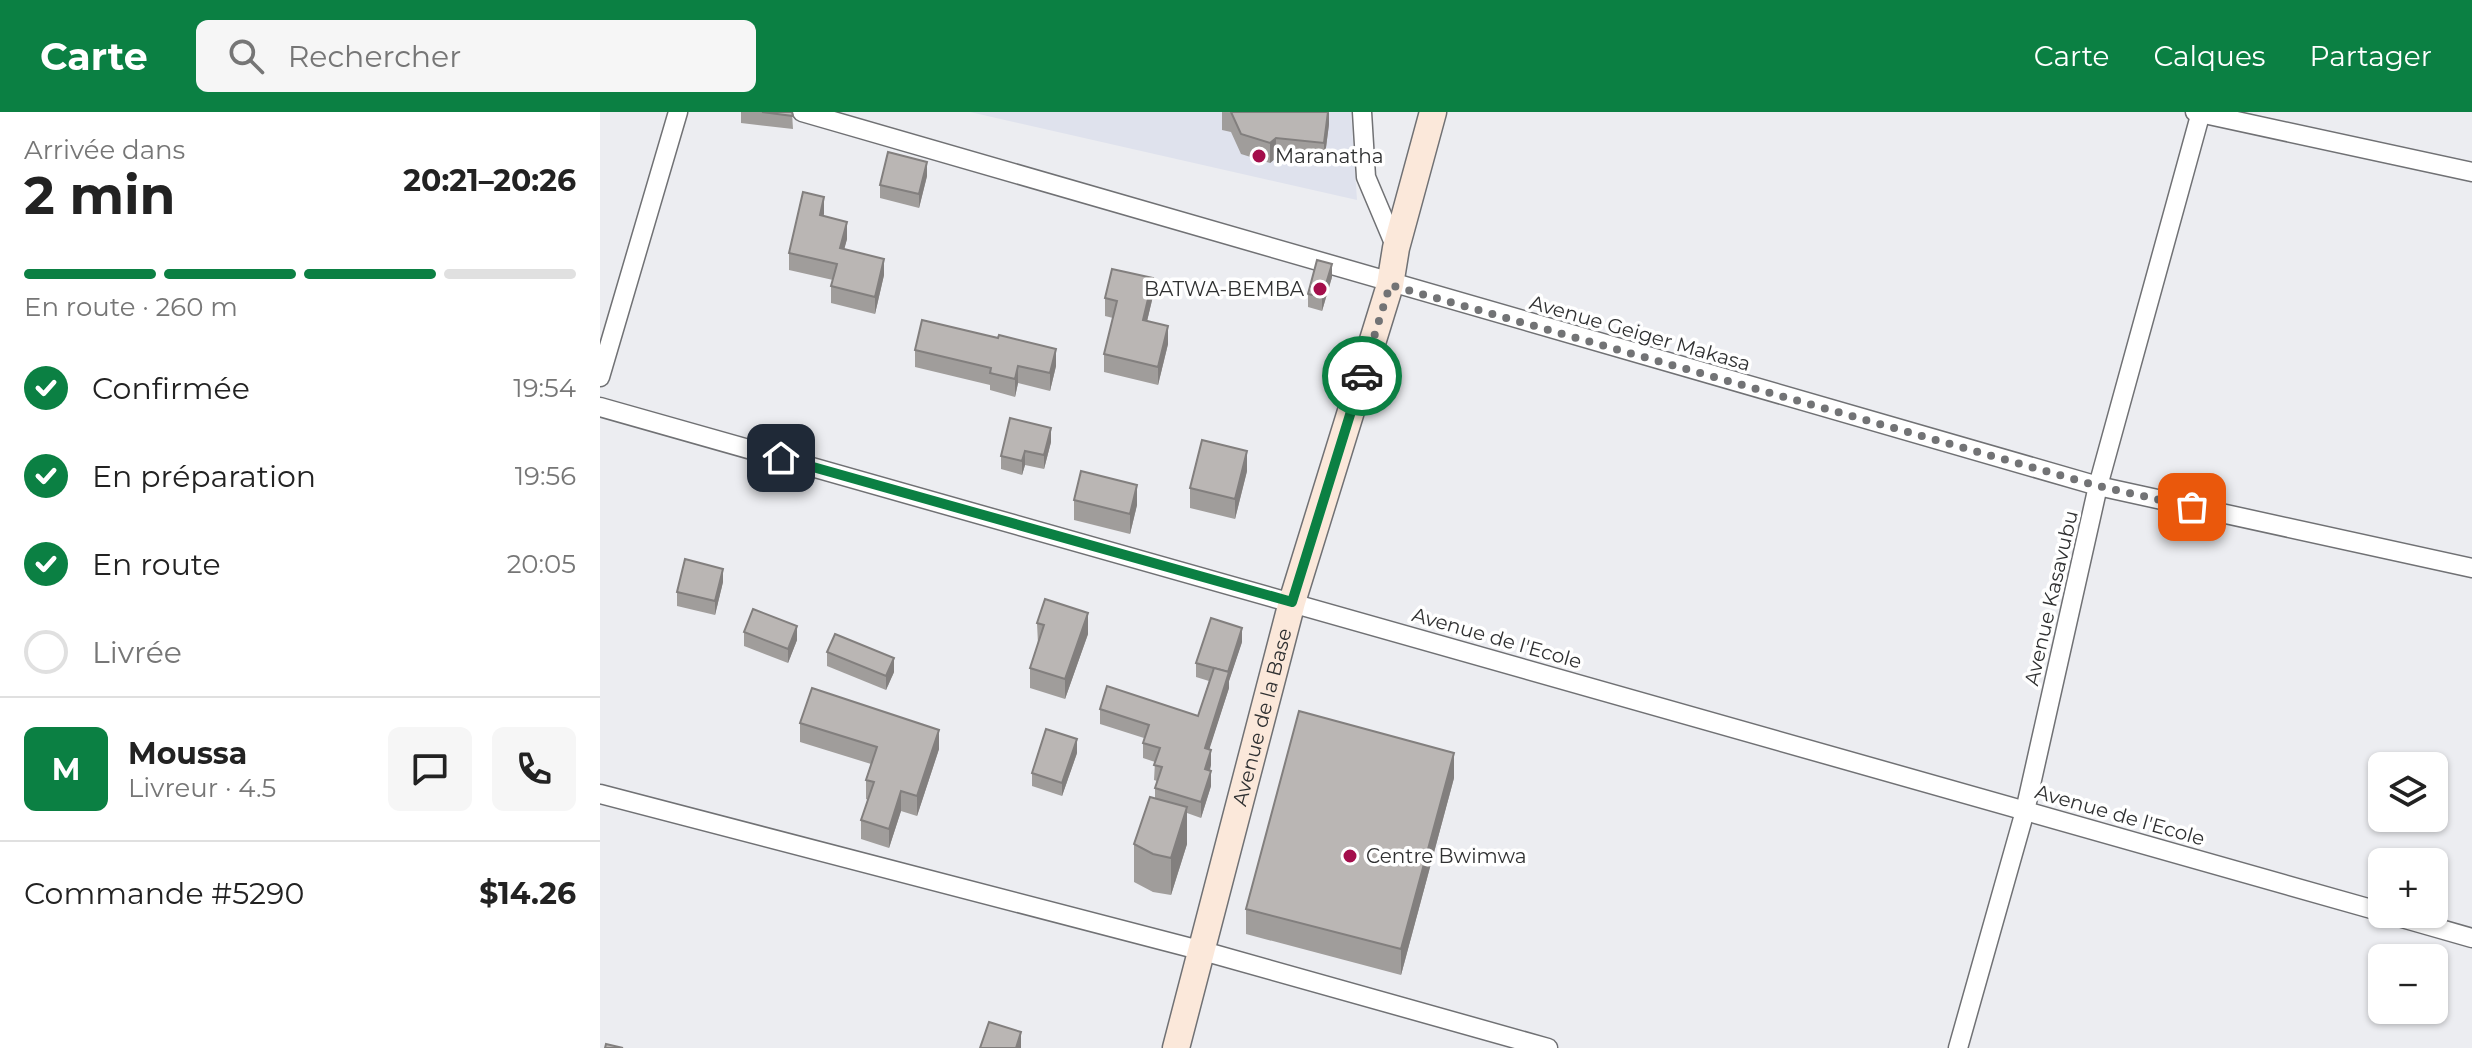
<!DOCTYPE html>
<html lang="fr">
<meta charset="utf-8">
<style>
body{margin:0;font-family:Montserrat,sans-serif;background:#f6f6f6;color:#222;height:100vh;display:flex;flex-direction:column;font-size:30px;white-space:nowrap}
*{box-sizing:border-box;margin:0}
p{font-size:26px;color:#767676}
.icon{flex:none;width:44px;height:44px;fill:none;stroke:currentColor;stroke-width:2;stroke-linecap:round;stroke-linejoin:round}
.map{position:relative;flex:1;overflow:hidden}
.side{display:flex;flex-direction:column;background:#fff;width:600px}
.side>*{flex:none}
.tools{position:absolute;left:1768px;top:640px;display:grid;gap:16px}
.tools a{display:grid;place-items:center;width:80px;height:80px;border-radius:12px;background:#fff;box-shadow:0 2px 6px #0004;font-size:40px}
.pin{position:absolute;display:grid;place-items:center;width:68px;height:68px;color:#fff;margin:-34px;border-radius:16px;box-shadow:0 4px 12px #0006}
.courier{position:absolute;display:grid;place-items:center;width:80px;height:80px;margin:-40px;border:6px solid #0b8043;border-radius:50%;background:#fff;color:#222;box-shadow:0 2px 10px #0007}
.head em{font-style:normal;font-weight:700}
.head div{display:flex;flex-direction:column-reverse}
.head{display:flex;align-items:center;justify-content:space-between;height:136px;padding:0 24px}
h1{font-size:52px;font-weight:700;line-height:60px}
.bar{display:grid;grid-template-columns:repeat(4,1fr);gap:12px 8px;align-content:center;height:96px;padding:0 24px}
.bar i{height:10px;border-radius:6px;background:#e0e0e0}
.bar .current{background:#0b8043}
.bar p{grid-column:span 4}
.line{display:flex;align-items:center;gap:20px;padding:0 24px;border-top:2px solid #e0e0e0}
.line div{flex:1}
.round{display:grid;place-items:center;flex:none;width:84px;height:84px;border-radius:12px;background:#f6f6f6}
ol{padding:0 24px;list-style:none}
li{display:flex;align-items:center;gap:24px;height:88px}
li p{margin-inline-start:auto}
li .icon{padding:8px;border-radius:50%;background:#0b8043;color:#fff;stroke-width:4}
li:last-child{color:#767676}
li i{width:44px;height:44px;border:4px solid #e0e0e0;border-radius:50%}
header{display:flex;align-items:center;gap:48px;box-sizing:border-box;height:112px;padding:0 40px;background:#0b8043;color:#fff}
header strong{font-size:38px}
nav{display:flex;gap:44px;margin-inline-start:auto;font-size:28px}
.search{width:560px;height:72px;background:#f6f6f6;display:flex;align-items:center;gap:20px;box-sizing:border-box;padding:0 28px;border-radius:12px;color:#767676;font-size:30px}
main{display:flex;flex:1;min-height:0}
.map>svg:first-child{display:block}
.built{fill:#dfe2ed}
.lines{fill:none;stroke-linecap:round;stroke-linejoin:round}
.street-casing{stroke:#707174;stroke-width:21}
.secondary-casing{stroke:#707174;stroke-width:29}
.street{stroke:#fff;stroke-width:18}
.secondary{stroke:#fbe8da;stroke-width:26}
.wall{fill:#a09d9b}
.shaded-wall{fill:#827f7e}
.building{fill:#bab6b4;stroke:#827f7e;stroke-width:2}
.done{stroke:#727375;stroke-width:8;stroke-dasharray:0 14.4}
.route{stroke:#0b8043;stroke-width:10}
.poi-dot{fill:#a40e4b;stroke:#fff;stroke-width:3}
.labels{text-anchor:middle;dominant-baseline:central;stroke-width:7;stroke-linejoin:round;paint-order:stroke}
.poi-label{font-size:20px;fill:#303132;stroke:#fff;text-anchor:start}
.street-label{font-size:20px;fill:#303132;stroke:#fff}
</style>
<header>
<strong>Carte</strong>
<div class="search"><svg class="icon" aria-label="search" viewBox="0 0 24 24"><circle cx="10" cy="10" r="6"/><path d="M15 15l6 6"/></svg>Rechercher</div>
<nav><a>Carte</a><a>Calques</a><a>Partager</a></nav>
</header>
<main>
<section class="side">
<div class="head"><div><h1>2 min</h1><p>Arrivée dans</p></div><em>20:21–20:26</em></div>
<div class="bar"><i class="current"></i><i class="current"></i><i class="current"></i><i></i><p>En route · 260 m</p></div>
<ol>
<li><svg class="icon" aria-label="check" viewBox="0 0 24 24"><path d="M5 12l5 5 9-10"/></svg>Confirmée<p>19:54</p></li>
<li><svg class="icon" aria-label="check" viewBox="0 0 24 24"><path d="M5 12l5 5 9-10"/></svg>En préparation<p>19:56</p></li>
<li><svg class="icon" aria-label="check" viewBox="0 0 24 24"><path d="M5 12l5 5 9-10"/></svg>En route<p>20:05</p></li>
<li><i></i>Livrée</li>
</ol>
<div class="line" style="height:144px"><b class="round" style="background:#0b8043;color:#fff">M</b><div><b>Moussa</b><p>Livreur · 4.5</p></div><a class="round"><svg class="icon" aria-label="chat" viewBox="0 0 24 24"><path d="M4 5h16v11H9l-5 4z"/></svg></a><a class="round"><svg class="icon" aria-label="phone" viewBox="0 0 24 24"><path d="M5 4h4l2 5-3 2q2 4 5 5l2-3 5 2v4C11 20 4 13 5 4z"/></svg></a></div>
<div class="line" style="height:104px"><div>Commande #5290</div><b>$14.26</b></div>
</section>
<div class="map">
<svg width="1872" height="936" viewBox="0 0 1872 936">
<rect width="100%" height="100%" fill="#ecedf1"/>
<!-- built -->
<polygon class="built" points="370,0 751,0 757,88"/>
<g class="lines">
<!-- street casing -->
<g class="street-casing">
<g id="street">
<polyline points="202,0 1498,374 1872,456"/>
<polyline points="762,0 766,65 796,136"/>
<polyline points="1595,0 1872,60"/>
<polyline points="0,265 78,0"/>
<polyline points="0,295 1782,800"/>
<polyline points="0,682 603,839 948,936"/>
<polyline points="1788,802 1872,826"/>
<polyline points="1358,936 1425,699 1498,374 1601,0"/>
</g>
</g>
<!-- secondary casing -->
<g class="secondary-casing">
<g id="secondary">
<path id="s1" d="M576,936L692,490L790,173L796,136L833,0"/>
</g>
</g>
<!-- street -->
<use href="#street" class="street"/>
<!-- secondary -->
<use href="#secondary" class="secondary"/>
</g>
<!-- wall -->
<g class="wall">
<polygon points="141,0 192,0 193,17 141,11"/>
<polygon points="622,0 729,0 729,12 724,51 676,46 670,51 641,42 631,20 622,18"/>
<polygon points="327,64 319,96 280,86 280,73"/>
<polygon points="224,102 223,104 247,127 244,137 284,163 275,202 231,191 231,174 233,168 189,158 189,141"/>
<polygon points="732,165 722,199 708,195 708,182"/>
<polygon points="553,184 547,209 568,232 558,273 504,260 504,242 513,206 505,204 505,186"/>
<polygon points="315,238 456,254 450,279 418,271 415,285 390,278 390,273 315,255"/>
<polygon points="451,330 444,357 425,353 422,363 401,357 401,344"/>
<polygon points="647,359 635,407 590,396 590,376"/>
<polygon points="474,388 537,393 530,422 474,408"/>
<polygon points="123,470 115,503 77,494 77,480"/>
<polygon points="437,511 488,522 465,587 430,576 430,556 438,532"/>
<polygon points="144,520 197,528 188,551 144,534"/>
<polygon points="642,530 629,569 629,576 609,637 611,653 610,659 611,674 601,706 587,701 587,732 571,783 553,780 534,770 534,732 555,686 555,676 557,669 554,668 555,650 543,646 543,631 544,626 500,612 500,597 598,604 609,569 596,565 596,551"/>
<polygon points="227,540 294,560 286,578 227,554"/>
<polygon points="200,611 339,637 317,704 301,699 289,736 261,727 261,708 268,688 266,687 266,668 271,652 200,630"/>
<polygon points="477,641 462,684 432,674 432,661"/>
<polygon points="854,666 801,863 646,822 646,797"/>
</g>
<!-- shaded-wall -->
<g class="shaded-wall">
<polygon points="728,0 729,0 729,12 724,51 724,31"/>
<polygon points="676,26 676,46 670,51 670,31"/>
<polygon points="327,50 327,64 319,96 319,82"/>
<polygon points="224,85 224,102 220,120 220,103"/>
<polygon points="247,110 247,127 240,153 240,136"/>
<polygon points="284,147 284,163 275,202 275,185"/>
<polygon points="732,152 732,165 722,199 722,185"/>
<polygon points="553,166 553,184 543,226 543,208"/>
<polygon points="568,214 568,232 558,273 558,255"/>
<polygon points="456,237 456,254 450,279 450,261"/>
<polygon points="418,254 418,271 415,285 415,267"/>
<polygon points="451,316 451,330 444,357 444,343"/>
<polygon points="425,339 425,353 422,363 422,349"/>
<polygon points="647,339 647,359 635,407 635,387"/>
<polygon points="537,373 537,393 530,422 530,402"/>
<polygon points="123,457 123,470 115,503 115,489"/>
<polygon points="488,501 488,522 465,587 465,567"/>
<polygon points="197,514 197,528 188,551 188,537"/>
<polygon points="642,516 642,530 629,569 629,576 605,651 605,636"/>
<polygon points="294,546 294,560 286,578 286,564"/>
<polygon points="339,618 339,637 317,704 317,684"/>
<polygon points="477,627 477,641 462,684 462,671"/>
<polygon points="611,638 611,653 605,672 605,657"/>
<polygon points="854,641 854,666 801,863 801,837"/>
<polygon points="611,659 611,674 601,706 601,690"/>
<polygon points="301,679 301,699 289,736 289,717"/>
<polygon points="587,695 587,732 571,783 571,746"/>
<polygon points="421,920 421,936 416,936"/>
</g>
<!-- building -->
<g class="building">
<polygon points="162,0 192,0 193,4"/>
<polygon points="631,0 728,0 724,31 676,26 670,31 641,22"/>
<polygon points="288,40 327,50 319,82 280,73"/>
<polygon points="203,80 224,85 220,103 247,110 240,136 284,147 275,185 231,174 237,152 189,141"/>
<polygon points="717,148 732,152 722,185 708,182"/>
<polygon points="512,157 553,166 543,208 568,214 558,255 504,242 517,189 505,186"/>
<polygon points="322,208 398,226 399,223 456,237 450,261 418,254 415,267 390,261 391,256 315,238"/>
<polygon points="410,306 451,316 444,343 425,339 422,349 401,344"/>
<polygon points="602,328 647,339 635,387 590,376"/>
<polygon points="481,359 537,373 530,402 474,388"/>
<polygon points="85,447 123,457 115,489 77,480"/>
<polygon points="445,487 488,501 465,567 430,556 444,513 437,511"/>
<polygon points="153,497 197,514 188,537 144,520"/>
<polygon points="611,506 642,516 628,560 596,551"/>
<polygon points="235,522 294,546 286,564 227,540"/>
<polygon points="614,556 629,560 605,636 611,638 605,657 611,659 601,690 555,676 562,655 554,653 560,636 543,631 549,613 500,597 507,574 598,604"/>
<polygon points="212,576 339,618 317,684 301,679 289,717 261,708 274,670 266,668 277,635 200,611"/>
<polygon points="699,599 854,641 801,837 646,797"/>
<polygon points="446,617 477,627 462,671 432,661"/>
<polygon points="550,685 587,695 571,746 553,742 534,732"/>
<polygon points="389,910 421,920 416,936 380,936"/>
<polygon points="6,932 23,936 5,936"/>
</g>
<g class="lines">
<!-- done -->
<polyline class="done" points="762,264 790,173 1498,374 1592,395"/>
<!-- route -->
<polyline class="route" points="181,346 692,490 762,264"/>
</g>
<!-- markers -->
<g class="poi-dot">
<circle cx="659" cy="44" r="8"/>
<circle cx="720" cy="177" r="8"/>
<circle cx="750" cy="744" r="8"/>
</g>
<g class="labels">
<!-- poi labels -->
<g class="poi-label">
<text x="675" y="44">Maranatha</text>
<text x="704" y="177" text-anchor="end">BATWA-BEMBA</text>
<text x="766" y="744">Centre Bwimwa</text>
</g>
<!-- street labels -->
<g class="street-label">
<text transform="translate(1040 221) rotate(16)">Avenue Geiger Makasa</text>
<text transform="translate(1451 486) rotate(-77)">Avenue Kasavubu</text>
<text transform="translate(897 526) rotate(16)">Avenue de l'Ecole</text>
<text stroke="none"><textPath href="#s1" startOffset="342">Avenue de la Base</textPath></text>
<text transform="translate(1520 703) rotate(16)">Avenue de l'Ecole</text>
</g>
</g>
</svg>
<div class="tools">
<a><svg class="icon" aria-label="layers" viewBox="0 0 24 24"><path d="M12 4l9 5-9 5-9-5zM3 14l9 5 9-5"/></svg></a>
<a>+</a>
<a>−</a>
</div>
<div class="pin" style="left:1592px;top:395px;background:#ea580c"><svg class="icon" aria-label="bag" viewBox="0 0 24 24"><path d="M5 8h14l-1 12H6zM9 8a3 3 0 0 1 6 0"/></svg></div>
<div class="pin" style="left:181px;top:346px;background:#1f2937"><svg class="icon" aria-label="home" viewBox="0 0 24 24"><path d="M3 11l9-7 9 7M6 9v11h12V9"/></svg></div>
<div class="courier" style="left:762px;top:264px"><svg class="icon" aria-label="car" viewBox="0 0 24 24"><path d="M5 17H2v-5l4-1 3-4h7l3 4 3 1v5h-3M9 17h6M6 11h13"/><circle cx="7" cy="17" r="2"/><circle cx="17" cy="17" r="2"/></svg></div>
</div>
</main>
